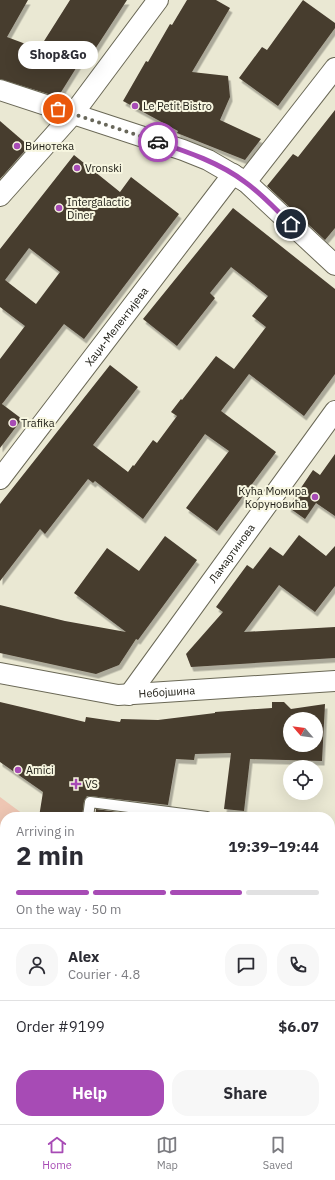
<!DOCTYPE html>
<meta charset="utf-8">
<style>
body{margin:0;font-family:"IBM Plex Sans",sans-serif;background:#f7f7f7;color:#2b2b33;height:100vh;display:flex;flex-direction:column;font-size:15px;white-space:nowrap}
*{box-sizing:border-box;margin:0}
p{font-size:13px;color:#7c7c81}
.icon{flex:none;width:22px;height:22px;fill:none;stroke:currentColor;stroke-width:2;stroke-linecap:round;stroke-linejoin:round}
.map{position:relative;flex:1;overflow:hidden}
.sheet{position:absolute;left:0px;top:812px;width:335px;height:312px;display:flex;flex-direction:column;background:#fff;border-radius:16px 16px 0 0;box-shadow:0 4px 16px #0002}
.sheet>*{flex:none}
.needle{width:26px;rotate:298deg}
.tools{position:absolute;left:283px;top:712px;display:grid;gap:8px}
.tools a{display:grid;place-items:center;width:40px;height:40px;border-radius:50%;background:#fff;box-shadow:0 4px 16px #0002;font-size:20px}
.pin{position:absolute;display:grid;place-items:center;width:34px;height:34px;color:#fff;margin:-17px;border:2px solid #fff;border-radius:50%;box-shadow:0 1px 4px #0007}
.courier{position:absolute;display:grid;place-items:center;width:40px;height:40px;margin:-20px;border:3px solid #a74bb5;border-radius:50%;background:#fff;color:#222;box-shadow:0 1px 5px #0007}
.bubble{position:absolute;height:28px;border-radius:14px;background:#fff;box-shadow:0 4px 16px #0002;font-size:13px;font-weight:800;line-height:28px;text-align:center}
.summary em{font-style:normal;font-weight:800}
.summary div{display:flex;flex-direction:column-reverse}
.summary{display:flex;align-items:center;justify-content:space-between;height:68px;padding:0 16px}
h1{font-size:26px;font-weight:800;line-height:30px}
.bar{display:grid;grid-template-columns:repeat(4,1fr);gap:6px 4px;align-content:center;height:48px;padding:0 16px}
.bar i{height:5px;border-radius:3px;background:#e1e1e2}
.bar .on{background:#a74bb5}
.bar p{grid-column:span 4}
.line{display:flex;align-items:center;gap:10px;padding:0 16px;border-top:1px solid #e1e1e2}
.line div{flex:1}
.round{display:grid;place-items:center;flex:none;width:42px;height:42px;border-radius:16px;background:#f7f7f7}
.cta{display:flex;gap:8px;margin-top:auto;padding:8px 16px}
.cta a{flex:1;height:46px;border-radius:16px;background:#a74bb5;color:#fff;font-size:16px;font-weight:800;line-height:46px;text-align:center}
.cta a+a{background:#f7f7f7;color:#2b2b33}
.tab-bar{display:flex;justify-content:space-around;align-items:center;height:56px;border-top:1px solid #e1e1e2;background:#fff;font-size:11px;color:#7c7c81}
.tab-bar a{display:grid;justify-items:center;gap:2px}
.tab-bar .on{color:#a74bb5}
.map>svg:first-child{display:block}
.built{fill:#e2e0c3}
.green{fill:#eec6b3}
.building{fill:#473c2e;fill-rule:evenodd;filter:url(#shadow)}
.lines{fill:none;stroke-linecap:round;stroke-linejoin:round}
.service-casing{stroke:#6a6856;stroke-width:12}
.minor-casing{stroke:#6a6856;stroke-width:22}
.secondary-casing{stroke:#6a6856;stroke-width:24}
.service{stroke:#fff;stroke-width:10}
.minor{stroke:#fff;stroke-width:20}
.secondary{stroke:#fff;stroke-width:22}
.tram{stroke:#525146;stroke-width:1}
.done{stroke:#68675a;stroke-width:4;stroke-dasharray:0 7.2}
.route{stroke:#a74bb5;stroke-width:5}
.poi-dot{fill:#a74bb5;stroke:#f7f6e0;stroke-width:1.5}
.labels{text-anchor:middle;dominant-baseline:central;stroke-width:4;stroke-linejoin:round;paint-order:stroke}
.poi-label{font-size:11px;fill:#222119;stroke:#f7f6e0;text-anchor:start}
.street-label{font-size:11px;fill:#222119;stroke:#f7f6e0}
</style>
<div class="map">
<svg width="335" height="1124" viewBox="0 0 335 1124">
<defs>
<filter id="shadow"><feDropShadow dx="2.5" dy="4.5" stdDeviation="0" flood-color="#0004"/></filter>
</defs>
<rect width="100%" height="100%" fill="#eae8d3"/>
<!-- built -->
<polygon class="built" points="0,1010 5,1011 5,1119 72,1119 74,1124 0,1124"/>
<!-- green -->
<g class="green">
<polygon points="0,797 27,817 5,817 5,901 0,900"/>
<polygon points="156,1119 303,1119 319,1124 160,1124"/>
</g>
<!-- building -->
<g class="building">
<polygon points="0,0 28,0 7,37 39,49 70,0 127,0 88,60 83,57 58,97 0,79"/>
<polygon points="187,0 216,0 230,8 192,72 228,76 230,97 220,120 261,139 245,160 177,133 178,131 123,101 146,61 148,62 170,24 172,25"/>
<polygon points="303,0 335,23 335,28 278,106 239,78 262,47 267,50"/>
<polygon points="335,110 335,228 325,240 267,186 293,154 298,157"/>
<polygon points="0,121 29,146 0,179"/>
<path d="M74,155L120,192L131,177L179,214L84,339L64,324L2,404L22,419L0,448V359L25,326L0,307V249ZM29,248L60,272L36,304L5,280Z"/>
<polygon points="233,208 335,289 335,374 304,416 249,374 221,411 276,452 217,531 186,508 229,451 205,434 143,519 95,481 93,483 88,479 45,534 40,529 0,581 0,504 110,365 138,387 93,445 128,472 133,465 134,466 153,440 157,443 177,416 171,412 181,399 182,400 216,356 234,369 266,327 252,316 268,296 231,267 210,293 215,298 177,346 143,319"/>
<polygon points="335,454 335,516 316,503 305,519 288,507 313,470 320,475"/>
<polygon points="299,535 326,556 335,546 335,586 315,612 279,585 244,632 335,627 335,658 191,667 186,654 223,612 216,607 247,565 253,569 270,547 283,556"/>
<polygon points="165,536 197,560 138,640 136,639 119,665 96,674 0,653 0,605 65,621 126,632 74,593 107,548 139,571"/>
<path d="M0,702L85,722L86,717L120,722L121,719L158,720L215,713V712L272,708V702H284L291,709L325,704L322,761L250,759L244,811L224,809L231,753L195,754L194,760L176,759L168,805L90,796H87L84,801L82,817H39L43,792L0,762ZM290,719H316V745H290Z"/>
<polygon points="96,809 156,817 95,817"/>
</g>
<g class="lines">
<!-- service casing -->
<g class="service-casing">
<g id="service">
<polyline points="88,817 90,802 207,817"/>
<polyline points="330,843 335,844"/>
<polyline points="0,1029 5,995"/>
</g>
</g>
<!-- minor casing -->
<g class="minor-casing">
<g id="minor">
<polyline points="0,90 183,150 208,160 246,182 335,265"/>
<polyline points="246,182 335,68"/>
<polyline points="0,196 73,114 158,0"/>
<path id="s1" d="M0,479L233,174"/>
<path id="s2" d="M0,673L118,695L335,681"/>
<path id="s3" d="M129,695L335,411"/>
</g>
</g>
<!-- secondary casing -->
<g class="secondary-casing">
<g id="secondary">
<polyline points="0,946 5,947"/>
<polyline points="0,967 5,977"/>
<polyline points="330,989 335,990"/>
<polyline points="330,1020 335,1021"/>
</g>
</g>
<!-- service -->
<use href="#service" class="service"/>
<!-- minor -->
<use href="#minor" class="minor"/>
<!-- secondary -->
<use href="#secondary" class="secondary"/>
<!-- tram -->
<g class="tram">
<polyline points="0,990 5,991"/>
<polyline points="0,1000 5,1001"/>
<polyline points="330,1059 335,1060"/>
</g>
</g>
<g class="lines">
<!-- done -->
<polyline class="done" points="58,109 158,142"/>
<!-- route -->
<path class="route" d="M158,142C188,152 220,163 245,182C262,194 276,210 291,224"/>
</g>
<!-- markers -->
<g class="poi-dot">
<circle cx="135" cy="106" r="4"/>
<circle cx="17" cy="146" r="4"/>
<circle cx="77" cy="168" r="4"/>
<circle cx="59" cy="208" r="4"/>
<circle cx="13" cy="423" r="4"/>
<circle cx="315" cy="497" r="4"/>
<circle cx="18" cy="770" r="4"/>
<path d="M74 778h4v4h4v4h-4v4h-4v-4h-4v-4h4z"/>
</g>
<g class="labels">
<!-- poi labels -->
<g class="poi-label">
<text x="143" y="106">Le Petit Bistro</text>
<text x="25" y="146">Винотека</text>
<text x="85" y="168">Vronski</text>
<text x="67" y="202">Intergalactic<tspan x="67" dy="13">Diner</tspan></text>
<text x="21" y="423">Trafika</text>
<text x="307" y="491" text-anchor="end">Кућа Момира<tspan x="307" dy="13">Коруновића</tspan></text>
<text x="26" y="770">Amici</text>
<text x="85" y="784">VS</text>
</g>
<!-- street labels -->
<g class="street-label">
<text stroke="none"><textPath href="#s1" startOffset="192">Хаџи-Мелентијева</textPath></text>
<text stroke="none"><textPath href="#s3" startOffset="175">Ламартинова</textPath></text>
<text stroke="none"><textPath href="#s2" startOffset="169">Небојшина</textPath></text>
</g>
</g>
</svg>
<div class="tools">
<a><svg class="needle" viewBox="-14 -14 28 28"><path d="M0-13l5 13h-10z" fill="#e53935"/><path d="M0 13l5-13h-10z" fill="#7c7c81"/></svg></a>
<a><svg class="icon" aria-label="locate" viewBox="0 0 24 24"><circle cx="12" cy="12" r="6"/><path d="M12 2v4M12 18v4M2 12h4M18 12h4"/></svg></a>
</div>
<div class="pin" style="left:58px;top:109px;background:#ea580c"><svg class="icon" aria-label="bag" viewBox="0 0 24 24"><path d="M5 8h14l-1 12H6zM9 8a3 3 0 0 1 6 0"/></svg></div>
<div class="pin" style="left:291px;top:224px;background:#1f2937"><svg class="icon" aria-label="home" viewBox="0 0 24 24"><path d="M3 11l9-7 9 7M6 9v11h12V9"/></svg></div>
<div class="courier" style="left:158px;top:142px"><svg class="icon" aria-label="car" viewBox="0 0 24 24"><path d="M5 17H2v-5l4-1 3-4h7l3 4 3 1v5h-3M9 17h6M6 11h13"/><circle cx="7" cy="17" r="2"/><circle cx="17" cy="17" r="2"/></svg></div>
<div class="bubble" style="left:18px;top:41px;width:80px">Shop&amp;Go</div>
<section class="sheet">
<div class="summary"><div><h1>2 min</h1><p>Arriving in</p></div><em>19:39–19:44</em></div>
<div class="bar"><i class="on"></i><i class="on"></i><i class="on"></i><i></i><p>On the way · 50 m</p></div>
<div class="line" style="height:72px"><a class="round"><svg class="icon" aria-label="person" viewBox="0 0 24 24"><circle cx="12" cy="8" r="4"/><path d="M4 21q1-7 8-7t8 7"/></svg></a><div><b>Alex</b><p>Courier · 4.8</p></div><a class="round"><svg class="icon" aria-label="chat" viewBox="0 0 24 24"><path d="M4 5h16v11H9l-5 4z"/></svg></a><a class="round"><svg class="icon" aria-label="phone" viewBox="0 0 24 24"><path d="M5 4h4l2 5-3 2q2 4 5 5l2-3 5 2v4C11 20 4 13 5 4z"/></svg></a></div>
<div class="line" style="height:52px"><div>Order #9199</div><b>$6.07</b></div>
<div class="cta"><a>Help</a><a>Share</a></div>
</section>
</div>
<nav class="tab-bar">
<a class="on"><svg class="icon" aria-label="home" viewBox="0 0 24 24"><path d="M3 11l9-7 9 7M6 9v11h12V9"/></svg>Home</a>
<a><svg class="icon" aria-label="map" viewBox="0 0 24 24"><path d="M3 6l6-2 6 2 6-2v14l-6 2-6-2-6 2zM9 4v14M15 6v14"/></svg>Map</a>
<a><svg class="icon" aria-label="saved" viewBox="0 0 24 24"><path d="M7 4h10v16l-5-4-5 4z"/></svg>Saved</a>
</nav>
